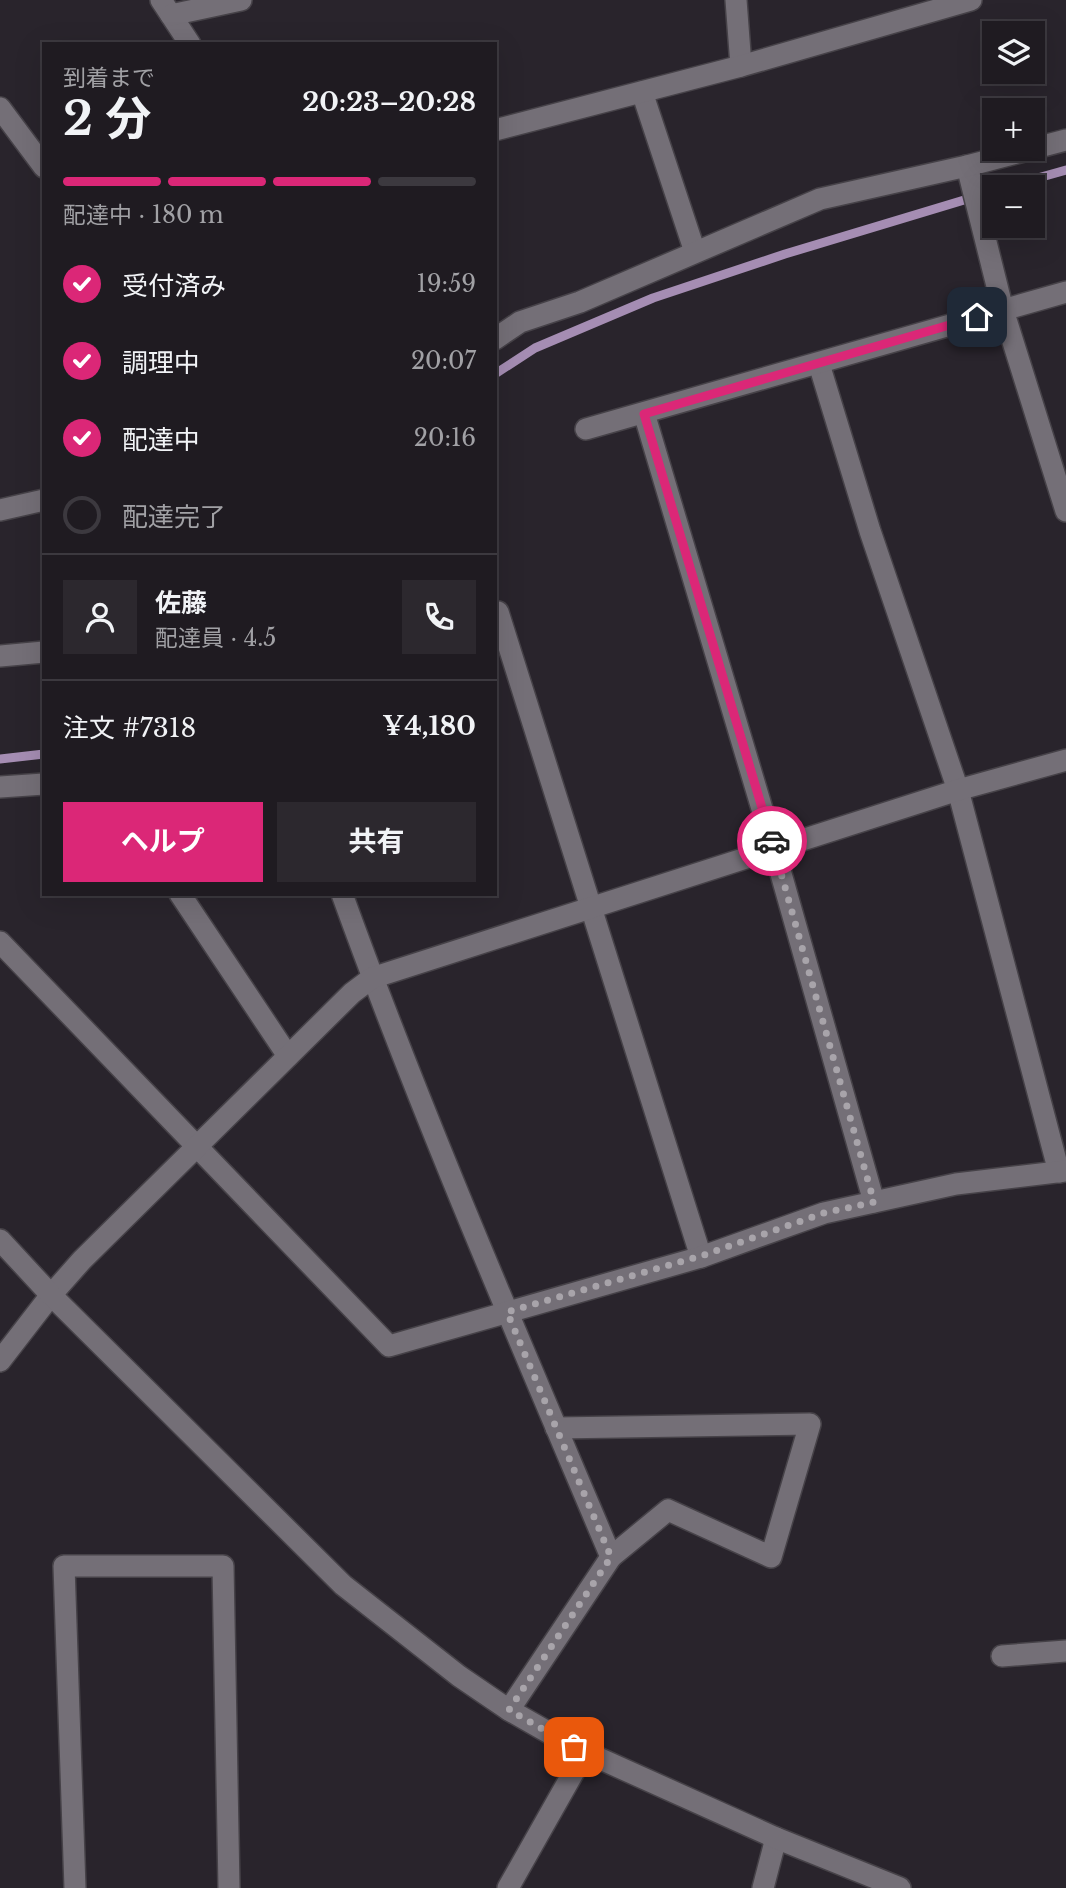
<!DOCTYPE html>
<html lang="ja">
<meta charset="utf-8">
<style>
body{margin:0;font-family:"Libre Baskerville","Noto Sans JP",serif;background:#2c282e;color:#f1f3f6;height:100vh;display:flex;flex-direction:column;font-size:26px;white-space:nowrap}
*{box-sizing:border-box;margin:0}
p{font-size:23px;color:#a1a1a5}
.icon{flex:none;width:38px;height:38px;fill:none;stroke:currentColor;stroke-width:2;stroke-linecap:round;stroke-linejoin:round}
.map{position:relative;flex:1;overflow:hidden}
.details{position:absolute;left:42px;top:42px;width:455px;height:854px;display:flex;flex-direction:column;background:#1f1b21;border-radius:0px;box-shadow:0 7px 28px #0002,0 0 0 2px #3c393f}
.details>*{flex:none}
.buttons{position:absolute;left:982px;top:21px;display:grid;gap:14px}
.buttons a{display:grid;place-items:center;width:63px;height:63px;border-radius:0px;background:#1f1b21;box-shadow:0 7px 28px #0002,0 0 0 2px #3c393f;font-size:35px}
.pin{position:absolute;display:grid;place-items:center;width:60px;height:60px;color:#fff;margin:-30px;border-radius:14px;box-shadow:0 4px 10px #0006}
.courier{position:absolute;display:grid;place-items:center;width:70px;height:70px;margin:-35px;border:5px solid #db2777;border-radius:50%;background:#fff;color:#222;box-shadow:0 2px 9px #0007}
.summary em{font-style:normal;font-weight:700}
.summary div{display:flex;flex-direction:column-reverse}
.summary{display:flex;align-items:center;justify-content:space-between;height:119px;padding:0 21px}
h1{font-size:46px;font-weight:700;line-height:52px}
.bar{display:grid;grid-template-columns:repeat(4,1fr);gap:10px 7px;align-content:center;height:84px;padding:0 21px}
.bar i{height:9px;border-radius:5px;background:#3c393f}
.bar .current{background:#db2777}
.bar p{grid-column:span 4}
.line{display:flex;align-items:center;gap:18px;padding:0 21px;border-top:2px solid #3c393f}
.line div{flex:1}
.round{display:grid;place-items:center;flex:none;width:74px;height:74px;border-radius:0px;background:#2c282e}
ol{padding:0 21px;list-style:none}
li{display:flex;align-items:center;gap:21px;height:77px}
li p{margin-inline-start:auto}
li .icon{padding:7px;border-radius:50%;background:#db2777;color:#fff;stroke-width:4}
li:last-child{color:#a1a1a5}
li i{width:38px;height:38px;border:4px solid #3c393f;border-radius:50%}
.cta{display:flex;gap:14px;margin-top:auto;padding:14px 21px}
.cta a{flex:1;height:80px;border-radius:0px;background:#db2777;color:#fff;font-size:28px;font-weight:700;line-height:80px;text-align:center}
.cta a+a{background:#2c282e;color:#f1f3f6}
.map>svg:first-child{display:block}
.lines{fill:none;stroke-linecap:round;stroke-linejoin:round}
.stream{stroke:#a58db3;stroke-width:9}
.street-casing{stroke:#464248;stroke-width:24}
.secondary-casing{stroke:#464248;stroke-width:24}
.street{stroke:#746f77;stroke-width:21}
.secondary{stroke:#746f77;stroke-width:21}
.done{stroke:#a8a4aa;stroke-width:7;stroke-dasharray:0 12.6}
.route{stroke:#db2777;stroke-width:9}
</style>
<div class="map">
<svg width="1066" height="1888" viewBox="0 0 1066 1888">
<rect width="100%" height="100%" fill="#29242c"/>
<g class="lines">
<!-- stream -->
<g class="stream">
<polyline points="1006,187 1066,170"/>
<polyline points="495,374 535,348 653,298 785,254 994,191"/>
<polyline points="0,759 44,754"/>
</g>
<!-- street casing -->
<g class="street-casing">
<g id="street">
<polyline points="161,0 190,44"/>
<polyline points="736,0 741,66"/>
<polyline points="171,15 241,0"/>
<polyline points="642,92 695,252"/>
<polyline points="0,108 44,167"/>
<polyline points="495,130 741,66 971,0"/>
<polyline points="967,166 1003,310 1066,511"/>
<polyline points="495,339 520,322 580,302 820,199 967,166 1066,140"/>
<polyline points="819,364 870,531 958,790 1059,1172"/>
<polyline points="644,413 774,849 874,1202"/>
<polyline points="586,429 1066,292"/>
<polyline points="0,510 44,500"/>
<path d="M498,612C567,826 632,1042 701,1257"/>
<polyline points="0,656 44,652"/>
<polyline points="0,787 44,784"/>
<polyline points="180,894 288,1056"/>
<path d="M342,894C423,1118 518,1337 611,1557L509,1710"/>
<polyline points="0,942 389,1346 701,1257 824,1213 956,1184 1066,1171"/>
<polyline points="0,1361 51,1295 82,1260 352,993 372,978 958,790 1066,760"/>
<polyline points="556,1428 810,1424 771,1557 668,1510 611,1557"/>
<polyline points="1002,1656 1066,1651"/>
<polyline points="75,1888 64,1566 223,1566 229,1888"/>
<polyline points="508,1888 585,1752"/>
<polyline points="763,1888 776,1838"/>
</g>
</g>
<!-- secondary casing -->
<g class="secondary-casing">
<polyline id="secondary" points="0,1240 51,1295 343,1585 459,1676 509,1710 574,1747 776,1838 900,1888"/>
</g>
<!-- street -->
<use href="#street" class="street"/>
<!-- secondary -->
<use href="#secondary" class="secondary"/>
</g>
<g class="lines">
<!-- done -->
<polyline class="done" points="574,1747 509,1710 611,1557 507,1312 701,1256 824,1213 874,1202 772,841"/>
<!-- route -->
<polyline class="route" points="772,841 644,414 977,317"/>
</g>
</svg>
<div class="buttons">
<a><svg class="icon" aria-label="layers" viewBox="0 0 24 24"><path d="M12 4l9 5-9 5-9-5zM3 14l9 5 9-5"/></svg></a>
<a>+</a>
<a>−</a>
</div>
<div class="pin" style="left:574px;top:1747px;background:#ea580c"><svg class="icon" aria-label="bag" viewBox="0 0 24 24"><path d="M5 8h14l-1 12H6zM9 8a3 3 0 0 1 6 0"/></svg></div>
<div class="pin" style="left:977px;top:317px;background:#1f2937"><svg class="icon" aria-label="home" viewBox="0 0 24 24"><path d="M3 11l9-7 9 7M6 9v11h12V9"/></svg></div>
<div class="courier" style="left:772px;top:841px"><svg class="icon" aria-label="car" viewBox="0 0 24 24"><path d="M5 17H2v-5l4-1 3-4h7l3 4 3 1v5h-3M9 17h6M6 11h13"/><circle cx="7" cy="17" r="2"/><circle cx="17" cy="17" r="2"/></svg></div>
<section class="details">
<div class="summary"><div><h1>2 分</h1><p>到着まで</p></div><em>20:23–20:28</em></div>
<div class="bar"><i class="current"></i><i class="current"></i><i class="current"></i><i></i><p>配達中 · 180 m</p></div>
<ol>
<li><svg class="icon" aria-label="check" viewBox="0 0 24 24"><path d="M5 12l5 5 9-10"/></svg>受付済み<p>19:59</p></li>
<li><svg class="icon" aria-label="check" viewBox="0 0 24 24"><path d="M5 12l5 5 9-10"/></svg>調理中<p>20:07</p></li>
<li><svg class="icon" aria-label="check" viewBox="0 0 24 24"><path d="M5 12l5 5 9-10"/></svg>配達中<p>20:16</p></li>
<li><i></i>配達完了</li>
</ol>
<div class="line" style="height:126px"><a class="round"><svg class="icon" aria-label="person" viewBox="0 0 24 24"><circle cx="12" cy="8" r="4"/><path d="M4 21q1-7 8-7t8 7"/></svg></a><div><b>佐藤</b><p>配達員 · 4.5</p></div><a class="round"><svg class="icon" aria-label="phone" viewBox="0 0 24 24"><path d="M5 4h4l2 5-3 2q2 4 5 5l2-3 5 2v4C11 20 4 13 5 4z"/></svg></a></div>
<div class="line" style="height:91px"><div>注文 #7318</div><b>¥4,180</b></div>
<div class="cta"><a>ヘルプ</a><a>共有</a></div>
</section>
</div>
